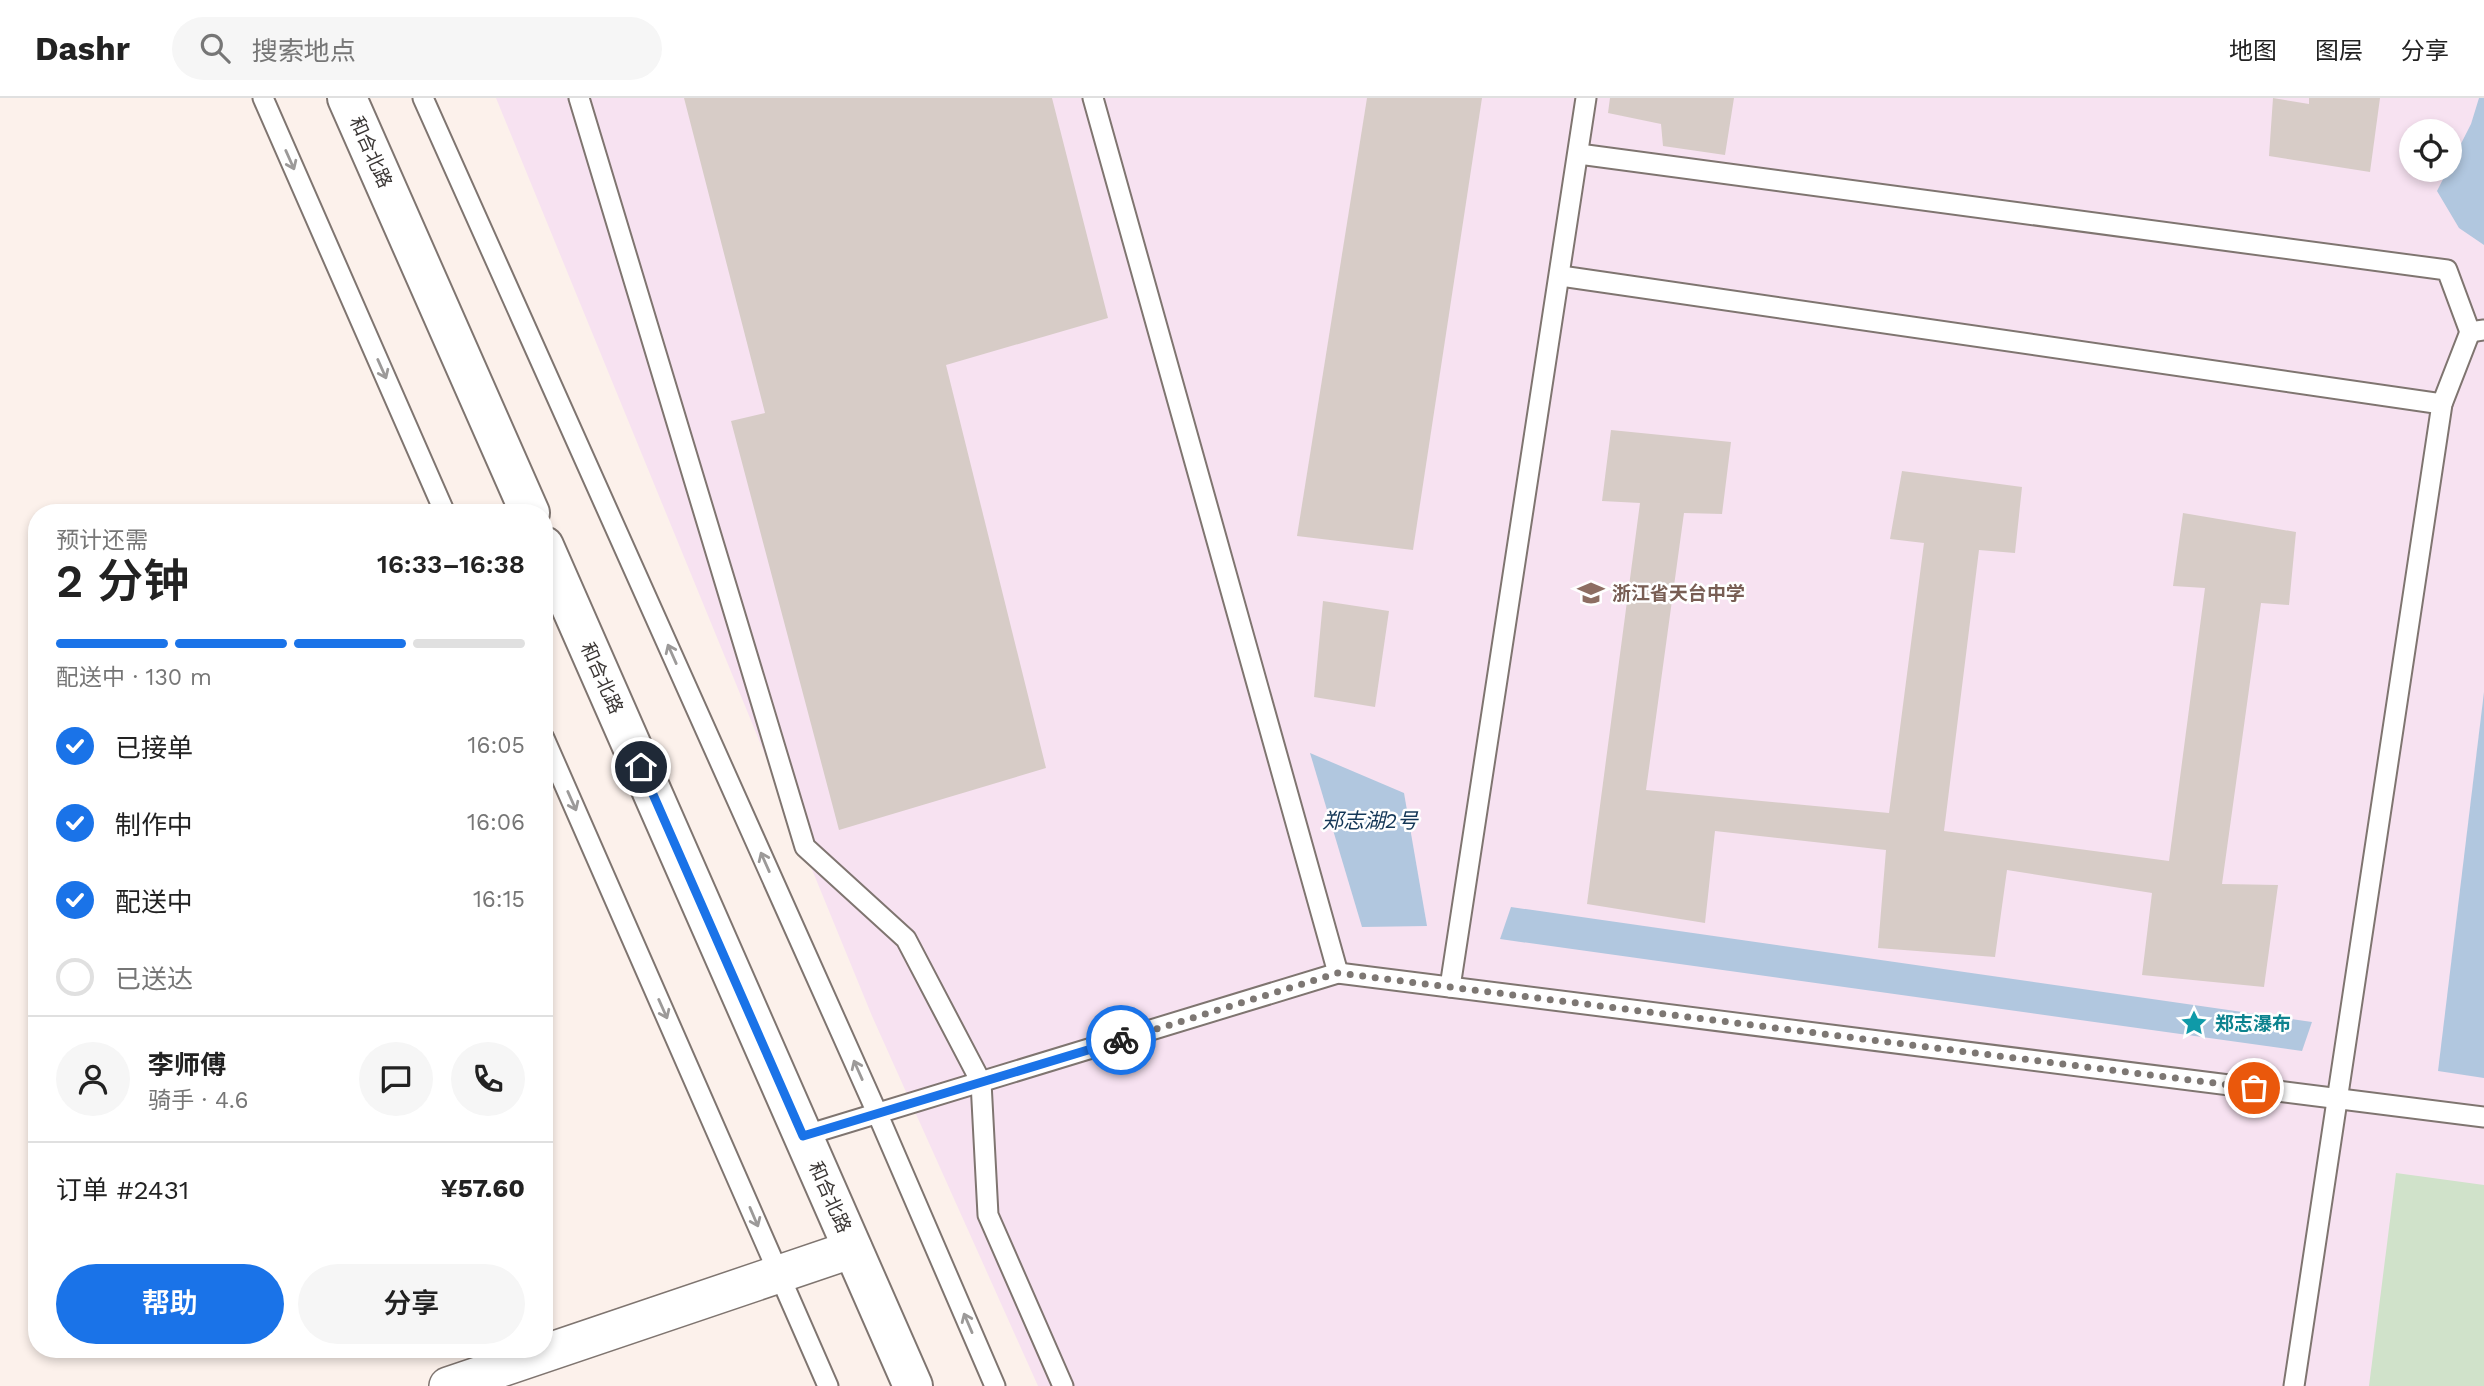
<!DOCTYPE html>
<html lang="zh">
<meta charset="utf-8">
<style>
body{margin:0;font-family:"Work Sans","Noto Sans SC",sans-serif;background:#f6f6f6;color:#222;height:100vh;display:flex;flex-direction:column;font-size:26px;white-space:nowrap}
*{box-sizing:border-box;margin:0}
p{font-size:23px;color:#767676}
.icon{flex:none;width:38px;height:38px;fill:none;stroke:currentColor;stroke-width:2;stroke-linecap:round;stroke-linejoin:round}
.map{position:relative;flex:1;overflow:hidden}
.side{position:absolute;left:28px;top:406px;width:525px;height:854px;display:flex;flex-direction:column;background:#fff;border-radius:28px;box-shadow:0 4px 10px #0003}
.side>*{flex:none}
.controls{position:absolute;left:2399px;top:21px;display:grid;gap:14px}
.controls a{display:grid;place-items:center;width:63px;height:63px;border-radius:50%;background:#fff;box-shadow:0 4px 10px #0003;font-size:35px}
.pin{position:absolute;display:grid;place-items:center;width:60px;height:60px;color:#fff;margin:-30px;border:4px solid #fff;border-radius:50%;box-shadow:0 2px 7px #0007}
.courier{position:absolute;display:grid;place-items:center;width:70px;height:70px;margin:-35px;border:5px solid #1a73e8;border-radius:50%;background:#fff;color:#222;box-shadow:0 2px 9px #0007}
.summary em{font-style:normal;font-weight:600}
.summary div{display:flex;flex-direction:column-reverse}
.summary{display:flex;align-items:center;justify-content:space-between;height:119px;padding:0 28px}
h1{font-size:46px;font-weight:600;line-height:52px}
.bar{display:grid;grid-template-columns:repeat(4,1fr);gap:10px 7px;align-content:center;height:84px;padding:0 28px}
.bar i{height:9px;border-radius:5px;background:#e0e0e0}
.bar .current{background:#1a73e8}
.bar p{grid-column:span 4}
.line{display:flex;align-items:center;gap:18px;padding:0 28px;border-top:2px solid #e0e0e0}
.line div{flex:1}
.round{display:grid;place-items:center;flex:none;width:74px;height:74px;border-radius:37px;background:#f6f6f6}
ol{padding:0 28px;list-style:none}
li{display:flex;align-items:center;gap:21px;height:77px}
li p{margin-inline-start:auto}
li .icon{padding:7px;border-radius:50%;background:#1a73e8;color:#fff;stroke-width:4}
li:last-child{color:#767676}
li i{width:38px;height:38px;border:4px solid #e0e0e0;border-radius:50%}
.action{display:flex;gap:14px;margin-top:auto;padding:14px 28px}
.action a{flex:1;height:80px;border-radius:42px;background:#1a73e8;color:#fff;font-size:28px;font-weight:600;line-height:80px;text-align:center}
.action a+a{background:#f6f6f6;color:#222}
header{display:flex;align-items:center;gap:42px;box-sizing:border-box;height:98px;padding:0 35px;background:#fff;border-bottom:2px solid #e0e0e0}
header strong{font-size:33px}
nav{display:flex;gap:38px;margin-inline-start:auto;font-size:24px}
.search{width:490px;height:63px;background:#f6f6f6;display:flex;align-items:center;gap:18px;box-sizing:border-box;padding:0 24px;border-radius:38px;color:#767676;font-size:26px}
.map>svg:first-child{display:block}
.education{fill:#f7e2f1;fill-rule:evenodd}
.green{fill:#d0e2ca}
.water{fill:#b1c7df}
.building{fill:#d7ccc7}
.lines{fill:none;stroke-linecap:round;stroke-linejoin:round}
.service-casing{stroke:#7f7570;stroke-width:23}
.minor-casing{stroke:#7f7570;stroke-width:40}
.secondary-casing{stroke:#7f7570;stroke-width:42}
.service{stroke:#fff;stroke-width:19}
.minor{stroke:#fff;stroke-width:37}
.secondary{stroke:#fff;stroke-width:38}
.oneway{stroke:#9c9a99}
.done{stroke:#7d7773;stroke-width:7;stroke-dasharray:0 12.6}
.route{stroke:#1a73e8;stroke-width:9}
.labels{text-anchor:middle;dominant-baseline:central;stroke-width:5;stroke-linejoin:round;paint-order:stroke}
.street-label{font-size:19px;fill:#393533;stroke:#fff}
.education-label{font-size:19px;font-weight:bold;fill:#785e54;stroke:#fff;text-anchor:start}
.culture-label{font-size:19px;font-weight:bold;fill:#0d838f;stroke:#fff;text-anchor:start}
.water-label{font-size:21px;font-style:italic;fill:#143757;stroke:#fff}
</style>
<header>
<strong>Dashr</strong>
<div class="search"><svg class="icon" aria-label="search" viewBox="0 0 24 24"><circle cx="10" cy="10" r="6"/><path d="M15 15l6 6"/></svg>搜索地点</div>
<nav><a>地图</a><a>图层</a><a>分享</a></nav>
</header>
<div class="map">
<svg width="2484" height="1288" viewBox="0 0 2484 1288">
<rect width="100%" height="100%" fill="#fcf1eb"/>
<!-- education -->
<path class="education" d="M496,0H2484V1288H1038L872,918ZM2412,33H2450V72H2412Z"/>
<!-- green -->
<polygon class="green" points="2396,1075 2484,1087 2484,1288 2369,1288"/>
<!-- water -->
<g class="water">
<polygon points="2479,0 2484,0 2484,147 2459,130 2437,93 2471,26"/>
<polygon points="2484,594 2484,980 2438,973"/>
<polygon points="1310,655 1404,695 1427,828 1362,829"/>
<polygon points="1511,809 2312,924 2302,953 1500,841"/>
</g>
<!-- building -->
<g class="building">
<polygon points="684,0 1052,0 1108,220 946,267 1046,670 839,732 731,323 765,315"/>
<polygon points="1367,0 1482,0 1413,452 1297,438"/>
<polygon points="1610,0 1734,0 1725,57 1663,48 1661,26 1608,15"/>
<polygon points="2273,0 2309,6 2309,0 2380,0 2370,74 2269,58"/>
<polygon points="1611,332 1731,344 1722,416 1684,415 1646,692 1889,715 1924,445 1890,441 1902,373 2022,389 2015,455 1979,452 1944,733 2169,763 2205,490 2173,488 2183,415 2296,434 2289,507 2261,505 2222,786 2278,787 2264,889 2142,877 2152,795 2007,772 1995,859 1878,850 1886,752 1715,733 1705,825 1587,806 1640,405 1602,403"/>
<polygon points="1323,503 1389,513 1375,609 1314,599"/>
</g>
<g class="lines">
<!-- service casing -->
<g class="service-casing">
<g id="service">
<polyline points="263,0 445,415"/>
<polyline points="423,0 878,1017 995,1288"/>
<polyline points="579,0 805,749 906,841 981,984 988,1117 1063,1288"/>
<polyline points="1093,0 1338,875"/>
<polyline points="1579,56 2447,172 2470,234 2484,232"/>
<polyline points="1561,178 2442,306"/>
<polyline points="544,640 828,1288"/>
<polyline points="1450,889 1586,0"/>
<polyline points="803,1038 1338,875 2484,1019"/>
<polyline points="2294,1288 2442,306 2470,234"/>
</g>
</g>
<!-- minor casing -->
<g class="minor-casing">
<polyline id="minor" points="448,1288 853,1151"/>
</g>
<!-- secondary casing -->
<g class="secondary-casing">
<g id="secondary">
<polyline points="347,0 530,415"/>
<polyline points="544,448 913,1288"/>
</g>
</g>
<!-- service -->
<use href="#service" class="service"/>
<!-- minor -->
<use href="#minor" class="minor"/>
<!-- secondary -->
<use href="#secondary" class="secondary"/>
</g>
<!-- one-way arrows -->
<defs><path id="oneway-shaft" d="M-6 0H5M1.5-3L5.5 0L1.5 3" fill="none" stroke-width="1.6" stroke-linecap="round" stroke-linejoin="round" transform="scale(1.75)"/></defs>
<g class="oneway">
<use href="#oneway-shaft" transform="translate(290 62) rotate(66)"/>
<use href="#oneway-shaft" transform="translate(382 271) rotate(66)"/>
<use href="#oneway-shaft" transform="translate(672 556) rotate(-114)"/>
<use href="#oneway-shaft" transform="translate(572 703) rotate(66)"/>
<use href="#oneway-shaft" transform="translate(765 764) rotate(-114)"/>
<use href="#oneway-shaft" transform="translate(663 911) rotate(66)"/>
<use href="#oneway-shaft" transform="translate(858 972) rotate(-114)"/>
<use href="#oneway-shaft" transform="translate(754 1119) rotate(67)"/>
<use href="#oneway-shaft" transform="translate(968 1225) rotate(-113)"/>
</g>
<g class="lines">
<!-- done -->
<polyline class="done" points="1121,942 1338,875 2254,990"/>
<!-- route -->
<polyline class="route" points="641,669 803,1038 1121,942"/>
</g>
<!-- icons -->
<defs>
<g id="school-bare" transform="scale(2.1)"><path d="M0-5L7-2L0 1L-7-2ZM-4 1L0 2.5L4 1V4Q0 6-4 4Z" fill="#8d6e63" stroke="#fff" stroke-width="2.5" paint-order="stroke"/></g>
<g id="sight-bare" transform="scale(2.1)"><path d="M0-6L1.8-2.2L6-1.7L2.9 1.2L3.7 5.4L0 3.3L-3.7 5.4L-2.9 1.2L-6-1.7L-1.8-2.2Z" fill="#0f9aa8" stroke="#fff" stroke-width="2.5" paint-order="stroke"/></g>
</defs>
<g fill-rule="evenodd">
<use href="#school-bare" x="1591" y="495"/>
<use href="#sight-bare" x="2194" y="925"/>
</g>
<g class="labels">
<!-- street labels -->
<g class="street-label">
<text transform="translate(371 54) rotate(66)">和合北路</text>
<text transform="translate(602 580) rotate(66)">和合北路</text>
<text transform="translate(830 1099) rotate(66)">和合北路</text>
</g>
<!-- education labels -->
<g class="education-label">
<text x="1612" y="495">浙江省天台中学</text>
</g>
<!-- culture labels -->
<g class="culture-label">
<text x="2215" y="925">郑志瀑布</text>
</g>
<!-- water labels -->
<g class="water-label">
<text x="1370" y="722">郑志湖2号</text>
</g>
</g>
</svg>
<div class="controls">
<a><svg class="icon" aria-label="locate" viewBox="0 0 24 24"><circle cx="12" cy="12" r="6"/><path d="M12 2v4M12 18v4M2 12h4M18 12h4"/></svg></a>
</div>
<div class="pin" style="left:2254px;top:990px;background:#ea580c"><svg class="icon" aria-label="bag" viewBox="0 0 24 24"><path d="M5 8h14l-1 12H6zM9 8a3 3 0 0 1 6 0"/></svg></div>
<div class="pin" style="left:641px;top:669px;background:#1f2937"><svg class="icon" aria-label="home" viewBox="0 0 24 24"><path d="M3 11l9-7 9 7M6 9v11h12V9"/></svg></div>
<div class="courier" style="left:1121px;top:942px"><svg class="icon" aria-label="bike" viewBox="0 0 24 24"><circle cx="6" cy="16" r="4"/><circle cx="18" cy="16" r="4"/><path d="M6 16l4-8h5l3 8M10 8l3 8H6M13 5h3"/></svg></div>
<section class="side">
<div class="summary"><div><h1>2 分钟</h1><p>预计还需</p></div><em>16:33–16:38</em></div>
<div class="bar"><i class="current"></i><i class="current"></i><i class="current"></i><i></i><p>配送中 · 130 m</p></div>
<ol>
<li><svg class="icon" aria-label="check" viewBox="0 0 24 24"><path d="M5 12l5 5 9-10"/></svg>已接单<p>16:05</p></li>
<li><svg class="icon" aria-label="check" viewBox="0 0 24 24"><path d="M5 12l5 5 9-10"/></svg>制作中<p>16:06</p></li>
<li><svg class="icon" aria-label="check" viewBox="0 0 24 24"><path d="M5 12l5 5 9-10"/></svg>配送中<p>16:15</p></li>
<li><i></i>已送达</li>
</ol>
<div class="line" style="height:126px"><a class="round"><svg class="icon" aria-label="person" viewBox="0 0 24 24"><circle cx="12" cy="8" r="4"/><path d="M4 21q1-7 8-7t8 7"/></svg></a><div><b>李师傅</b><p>骑手 · 4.6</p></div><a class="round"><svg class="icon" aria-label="chat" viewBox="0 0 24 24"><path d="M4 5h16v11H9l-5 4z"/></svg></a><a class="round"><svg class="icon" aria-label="phone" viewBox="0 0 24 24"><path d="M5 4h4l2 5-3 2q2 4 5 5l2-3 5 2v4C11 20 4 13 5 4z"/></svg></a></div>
<div class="line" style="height:91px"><div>订单 #2431</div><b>¥57.60</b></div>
<div class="action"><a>帮助</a><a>分享</a></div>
</section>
</div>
